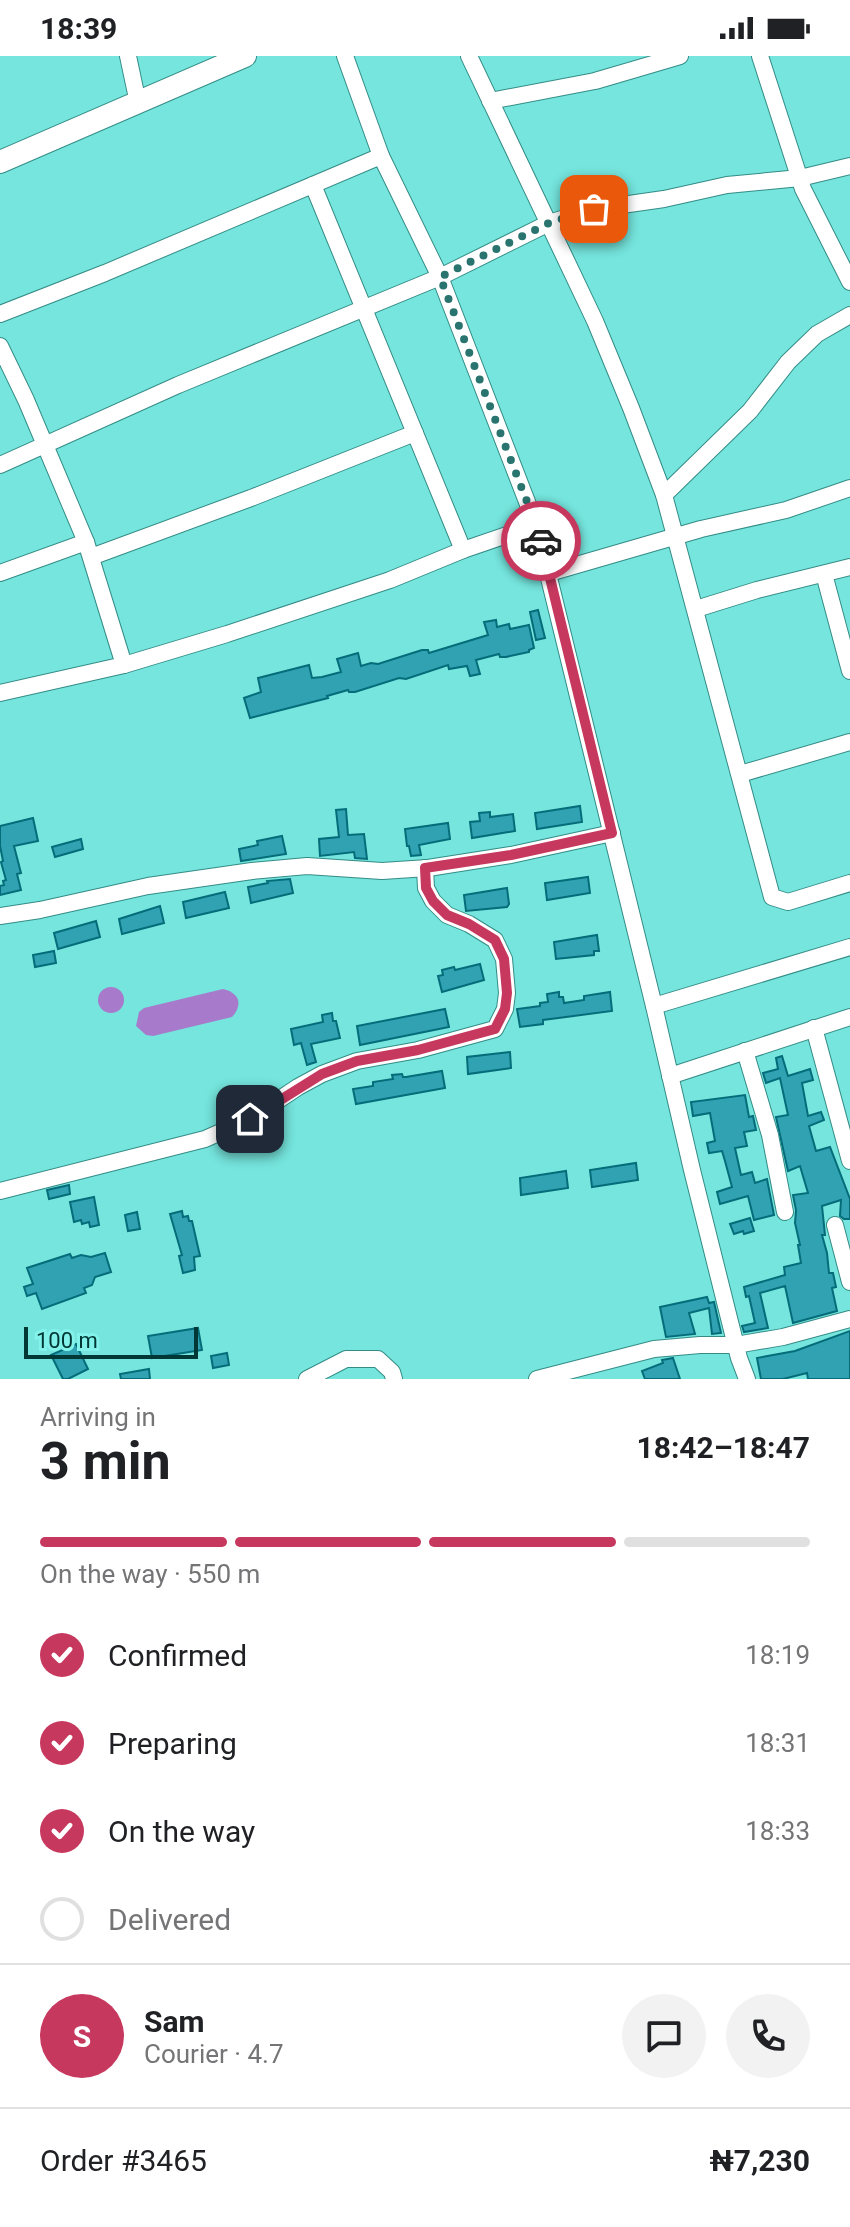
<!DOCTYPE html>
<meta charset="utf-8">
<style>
body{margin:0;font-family:Roboto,sans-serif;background:#f2f2f2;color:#202124;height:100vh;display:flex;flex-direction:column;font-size:30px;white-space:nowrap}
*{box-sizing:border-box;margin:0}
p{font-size:26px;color:#757577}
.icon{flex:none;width:44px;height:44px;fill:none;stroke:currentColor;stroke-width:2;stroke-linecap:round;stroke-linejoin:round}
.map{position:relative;height:1323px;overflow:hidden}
.drawer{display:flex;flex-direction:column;background:#fff;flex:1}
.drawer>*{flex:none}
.scale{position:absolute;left:24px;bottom:20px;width:174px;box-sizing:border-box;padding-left:8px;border:4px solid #013734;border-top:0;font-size:22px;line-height:28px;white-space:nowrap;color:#013734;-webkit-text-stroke:6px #82f2ea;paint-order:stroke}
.pin{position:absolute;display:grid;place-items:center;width:68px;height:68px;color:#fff;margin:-34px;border-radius:16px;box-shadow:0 4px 12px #0006}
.courier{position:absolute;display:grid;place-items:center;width:80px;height:80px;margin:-40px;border:6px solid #c7385f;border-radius:50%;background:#fff;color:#222;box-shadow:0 2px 10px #0007}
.summary em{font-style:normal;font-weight:700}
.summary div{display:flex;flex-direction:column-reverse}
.summary{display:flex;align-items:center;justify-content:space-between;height:136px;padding:0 40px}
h1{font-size:52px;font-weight:700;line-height:60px}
.bar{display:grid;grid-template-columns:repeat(4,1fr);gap:12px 8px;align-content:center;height:96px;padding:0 40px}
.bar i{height:10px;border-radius:6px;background:#e0e0e0}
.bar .current{background:#c7385f}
.bar p{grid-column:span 4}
.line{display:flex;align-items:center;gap:20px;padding:0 40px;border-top:2px solid #e0e0e0}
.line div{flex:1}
.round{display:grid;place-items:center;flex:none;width:84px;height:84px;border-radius:42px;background:#f2f2f2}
ol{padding:0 40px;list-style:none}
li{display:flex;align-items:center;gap:24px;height:88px}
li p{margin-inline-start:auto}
li .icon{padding:8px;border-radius:50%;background:#c7385f;color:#fff;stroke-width:4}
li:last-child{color:#757577}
li i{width:44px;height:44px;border:4px solid #e0e0e0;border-radius:50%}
.status{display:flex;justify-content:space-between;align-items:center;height:56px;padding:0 40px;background:#fff;direction:ltr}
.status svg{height:22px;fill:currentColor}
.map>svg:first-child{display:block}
.water{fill:#a77acb}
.building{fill:#30a2b2;stroke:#056c79;stroke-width:2}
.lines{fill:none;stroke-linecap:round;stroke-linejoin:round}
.minor-casing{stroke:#348c86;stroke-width:18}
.major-casing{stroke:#348c86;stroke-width:24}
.minor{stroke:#fff;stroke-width:16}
.major{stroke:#fff;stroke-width:22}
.done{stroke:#2a746f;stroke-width:8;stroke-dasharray:0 14.4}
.route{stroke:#c7385f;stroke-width:10}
</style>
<div class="status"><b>18:39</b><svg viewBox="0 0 49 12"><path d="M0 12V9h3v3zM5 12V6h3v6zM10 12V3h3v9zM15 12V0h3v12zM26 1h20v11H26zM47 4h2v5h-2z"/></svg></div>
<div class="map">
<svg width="850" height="1323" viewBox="0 0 850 1323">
<rect width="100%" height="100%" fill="#75e5dd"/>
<!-- water -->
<g class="water">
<circle cx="111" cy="944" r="13"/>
<path d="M223,933C240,937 243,949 232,961L153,980L146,979L136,970L139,956L144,952Z"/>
</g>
<!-- building -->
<g class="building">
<polygon points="538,554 545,582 536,584 530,556"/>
<polygon points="496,564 497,571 509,568 510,573 529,569 534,592 529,594 529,596 506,601 500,601 499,598 476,604 480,618 470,620 467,610 449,613 448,609 406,623 399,622 355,636 349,636 348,634 327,640 328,642 250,662 244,642 261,636 258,622 309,609 312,622 322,621 341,616 337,603 358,597 361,610 371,607 378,608 422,594 428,594 429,597 488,579 484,566"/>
<polygon points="580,750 582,766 537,773 535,757"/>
<polygon points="346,753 348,779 364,778 367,803 355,802 354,796 320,800 319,783 339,781 336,754"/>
<polygon points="490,756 490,761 513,758 515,775 472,782 470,766 480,765 479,757"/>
<polygon points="33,762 38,785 14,790 21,817 17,818 21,834 0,839 0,830 4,829 3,825 6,824 1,806 3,805 0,790 0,770"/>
<polygon points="448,767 450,783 419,789 421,799 411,800 409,790 407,790 405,773"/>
<polygon points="282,780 286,798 241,805 239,793 258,789 257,785"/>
<polygon points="81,783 83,793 55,801 52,791"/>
<polygon points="588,821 590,837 547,844 545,827"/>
<polygon points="290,823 293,837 251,847 248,831 268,827 267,825"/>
<polygon points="507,832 509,848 507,851 466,855 464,839"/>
<polygon points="225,836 229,852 186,862 183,846"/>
<polygon points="160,850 164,867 122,878 119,863"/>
<polygon points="96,865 100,881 58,893 54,877"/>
<polygon points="597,879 599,895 594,895 594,899 556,903 554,886"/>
<polygon points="54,895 56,907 35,911 33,899"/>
<polygon points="480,908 484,924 442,936 438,920 443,919 442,914 454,911 455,914"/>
<polygon points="559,936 559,941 563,941 564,947 584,944 584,940 610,936 612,955 543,964 543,968 520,971 517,953 540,950 540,947 548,946 547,938"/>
<polygon points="445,953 449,971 360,989 357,970"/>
<polygon points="332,957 333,965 336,965 340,982 311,988 316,1006 307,1009 301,987 294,989 291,973 323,966 322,959"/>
<polygon points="510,996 511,1012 468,1018 467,1001"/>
<polygon points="782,1000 788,1020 810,1013 813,1024 802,1027 808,1060 821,1056 824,1064 809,1070 816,1095 830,1091 850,1143 850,1163 844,1163 840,1160 841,1144 822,1150 825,1179 822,1179 827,1197 829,1217 833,1217 836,1231 832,1232 837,1255 793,1267 785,1230 760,1237 768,1272 744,1276 742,1270 755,1267 749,1240 746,1241 744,1231 785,1219 784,1211 801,1207 798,1189 800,1189 795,1167 796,1154 793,1139 808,1137 800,1110 788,1115 776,1061 788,1059 780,1022 766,1027 763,1017 778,1013 776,1002"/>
<polygon points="442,1015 445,1032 356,1048 353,1033 373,1030 373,1026 393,1023 392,1019 402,1018 403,1021 406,1021"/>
<polygon points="745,1039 749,1061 753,1060 756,1074 744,1076 747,1090 735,1092 741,1119 752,1116 755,1127 767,1123 774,1159 754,1164 748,1140 720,1148 717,1136 732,1131 725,1105 722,1095 709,1097 707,1087 715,1085 710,1057 693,1060 691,1046"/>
<polygon points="636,1107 638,1124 592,1131 590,1114"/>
<polygon points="566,1115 568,1132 521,1139 520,1122"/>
<polygon points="69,1129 70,1138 49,1143 47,1134"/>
<polygon points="94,1141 99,1169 90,1171 89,1166 82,1168 81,1164 74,1166 70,1146"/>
<polygon points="182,1155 183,1161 188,1160 189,1165 192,1165 200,1200 194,1201 195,1214 183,1217 179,1200 182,1199 170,1158"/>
<polygon points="137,1156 140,1173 128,1175 125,1159"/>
<polygon points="750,1162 754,1175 744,1178 743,1175 734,1178 730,1168"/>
<polygon points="105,1197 111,1216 95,1221 92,1229 84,1232 86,1237 42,1253 36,1237 27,1240 24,1231 33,1228 27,1212 70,1198 72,1202 81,1199 91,1201"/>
<polygon points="707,1241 709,1247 714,1246 721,1277 712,1278 709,1252 689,1257 695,1278 666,1281 660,1251"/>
<polygon points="198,1272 202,1294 152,1302 148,1280"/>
<polygon points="850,1275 850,1323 808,1323 807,1317 783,1323 761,1323 757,1302 795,1295"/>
<polygon points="76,1288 88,1313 68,1323 63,1323 51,1299"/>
<polygon points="227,1297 229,1309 213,1312 211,1300"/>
<polygon points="673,1302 680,1323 645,1323 642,1315 663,1307 662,1304"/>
<polygon points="149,1313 150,1323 121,1323 120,1318"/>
</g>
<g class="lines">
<!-- minor casing -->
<g class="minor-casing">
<g id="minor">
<polyline points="128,0 138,47"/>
<polyline points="345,0 381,100 440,221 536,469 654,950 692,1114 739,1302 747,1323"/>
<polyline points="469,0 595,265 631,352 664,439 772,841 788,846 850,827"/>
<polyline points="760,0 803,133 850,226"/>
<polyline points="490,45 595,25 680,0"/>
<polyline points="313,129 463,494"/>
<polyline points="0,258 105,217 381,100"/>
<polyline points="0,290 26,344 86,486 124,609"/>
<polyline points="0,409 178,329 440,221 549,167 594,153 664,143 727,129 800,122 850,110"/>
<polyline points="664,439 750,355 788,306 817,278 850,259"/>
<polyline points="91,501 251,442 415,377"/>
<polyline points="0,517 86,486"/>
<polyline points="549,517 701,473 786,454 850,432"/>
<polyline points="824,518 850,615"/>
<polyline points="696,553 757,534 850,511"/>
<polyline points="0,637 124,609 227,578 390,524 463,494 536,469"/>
<polyline points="740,718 850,686"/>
<polyline points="0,860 40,854 148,830 252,815 307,810 382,815 428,812 511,799 612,777"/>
<polyline points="654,950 850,891"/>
<polyline points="814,972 850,1105"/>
<polyline points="745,995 770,1079 785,1156"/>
<polyline points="670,1020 850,961"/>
<polyline points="0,1135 205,1083 250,1063 298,1031 322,1018 357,1005 418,994 495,973 505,953 507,937 504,903 495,884 469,868 447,859 433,845 426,832 425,812"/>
<polyline points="835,1169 850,1226"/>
<polyline points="307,1323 346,1303 378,1303 392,1316 394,1323"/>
<polyline points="537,1323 654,1293 700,1289 736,1289 783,1281 850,1263"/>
</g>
</g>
<!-- major casing -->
<g class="major-casing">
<polyline id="major" points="0,106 245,0"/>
</g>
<!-- minor -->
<use href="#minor" class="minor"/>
<!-- major -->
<use href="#major" class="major"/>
</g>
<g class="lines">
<!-- done -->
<polyline class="done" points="541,485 536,469 440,221 549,167 594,153"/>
<!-- route -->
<polyline class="route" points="250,1063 322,1018 357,1005 418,994 495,973 505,953 507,937 504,903 495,884 469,868 447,859 433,845 426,832 425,812 511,799 612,777 541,485"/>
</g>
</svg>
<div class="scale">100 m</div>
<div class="pin" style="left:594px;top:153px;background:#ea580c"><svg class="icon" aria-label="bag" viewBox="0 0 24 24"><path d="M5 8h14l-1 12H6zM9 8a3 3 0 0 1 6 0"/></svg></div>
<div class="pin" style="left:250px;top:1063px;background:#1f2937"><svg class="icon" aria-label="home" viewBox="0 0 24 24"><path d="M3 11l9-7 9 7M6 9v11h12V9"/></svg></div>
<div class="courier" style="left:541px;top:485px"><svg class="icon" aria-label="car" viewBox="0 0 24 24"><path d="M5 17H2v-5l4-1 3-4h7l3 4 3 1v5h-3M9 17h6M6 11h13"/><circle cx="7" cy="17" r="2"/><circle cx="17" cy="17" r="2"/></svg></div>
</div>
<section class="drawer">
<div class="summary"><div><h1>3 min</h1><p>Arriving in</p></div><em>18:42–18:47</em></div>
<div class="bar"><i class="current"></i><i class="current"></i><i class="current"></i><i></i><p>On the way · 550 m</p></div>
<ol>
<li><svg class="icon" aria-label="check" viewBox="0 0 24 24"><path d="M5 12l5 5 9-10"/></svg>Confirmed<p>18:19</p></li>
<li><svg class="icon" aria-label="check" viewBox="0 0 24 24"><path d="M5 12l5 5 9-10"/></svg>Preparing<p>18:31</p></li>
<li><svg class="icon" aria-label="check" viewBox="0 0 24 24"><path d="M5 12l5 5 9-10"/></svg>On the way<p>18:33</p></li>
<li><i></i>Delivered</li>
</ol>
<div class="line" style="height:144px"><b class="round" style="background:#c7385f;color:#fff">S</b><div><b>Sam</b><p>Courier · 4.7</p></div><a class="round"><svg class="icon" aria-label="chat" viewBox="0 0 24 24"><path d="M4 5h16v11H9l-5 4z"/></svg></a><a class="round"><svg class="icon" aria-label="phone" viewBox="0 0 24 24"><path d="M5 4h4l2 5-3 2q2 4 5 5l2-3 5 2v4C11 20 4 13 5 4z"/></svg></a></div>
<div class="line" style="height:104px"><div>Order #3465</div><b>₦7,230</b></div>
</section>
